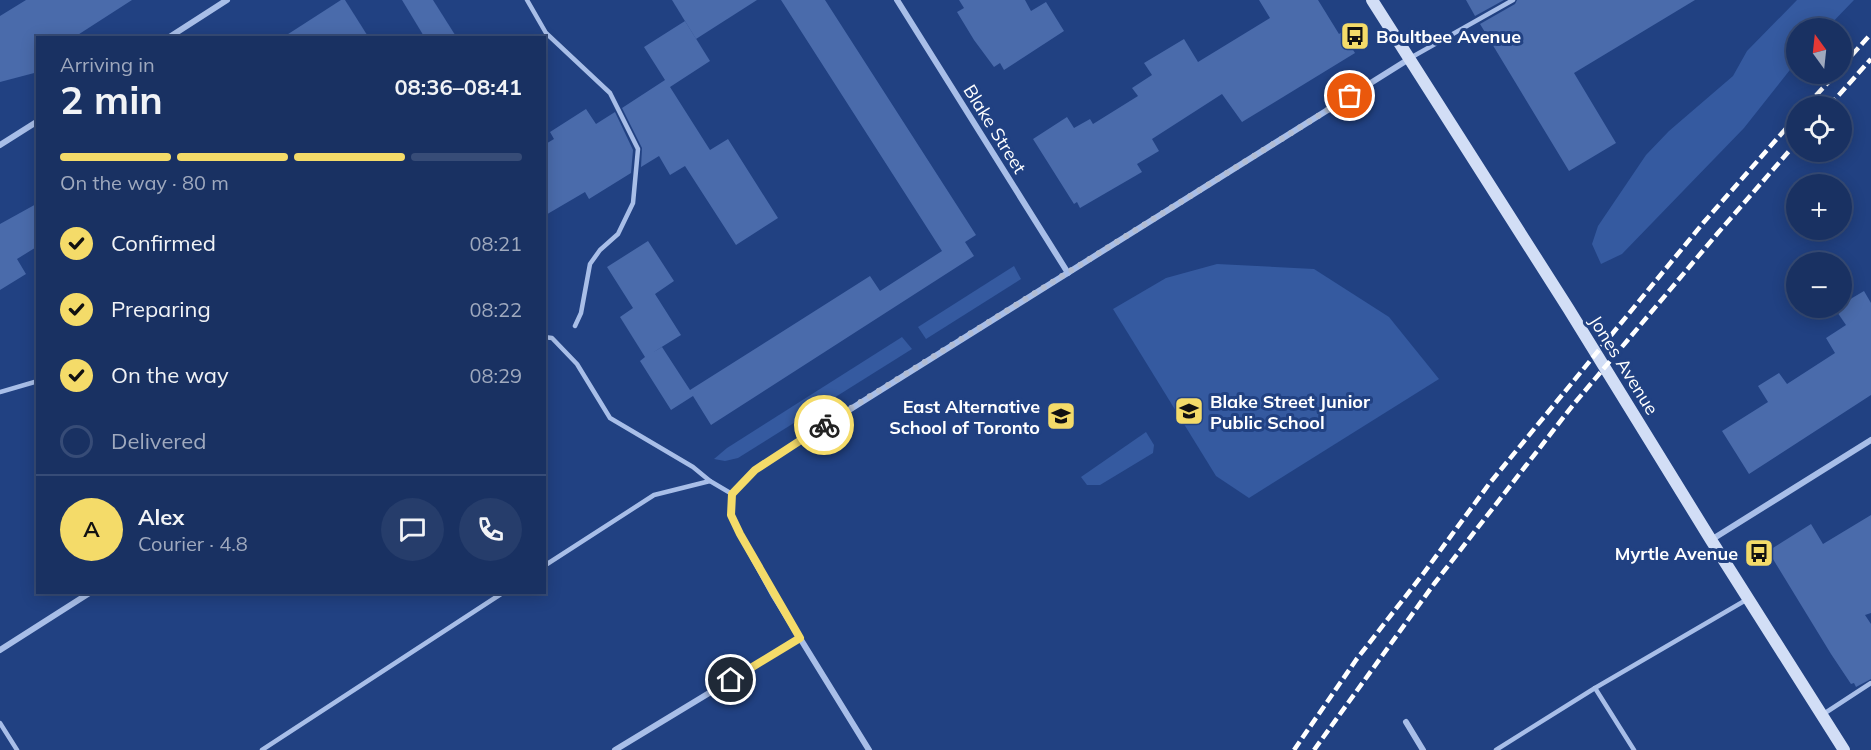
<!DOCTYPE html>
<meta charset="utf-8">
<style>
body{margin:0;font-family:Mulish,sans-serif;background:#263d6b;color:#f1f3f6;height:100vh;display:flex;flex-direction:column;font-size:22px;white-space:nowrap}
*{box-sizing:border-box;margin:0}
p{font-size:20px;color:#9fa9be}
.icon{flex:none;width:33px;height:33px;fill:none;stroke:currentColor;stroke-width:2;stroke-linecap:round;stroke-linejoin:round}
.map{position:relative;flex:1;overflow:hidden}
.details{position:absolute;left:36px;top:36px;width:510px;height:558px;display:flex;flex-direction:column;background:#193162;border-radius:0px;box-shadow:0 3px 15px #0003,0 0 0 2px #374c77}
.details>*{flex:none}
.needle{width:39px;rotate:345deg}
.buttons{position:absolute;left:1786px;top:18px;display:grid;gap:12px}
.buttons a{display:grid;place-items:center;width:66px;height:66px;border-radius:50%;background:#193162;box-shadow:0 3px 15px #0003,0 0 0 2px #374c77;font-size:30px}
.pin{position:absolute;display:grid;place-items:center;width:51px;height:51px;color:#fff;margin:-26px;border:3px solid #fff;border-radius:50%;box-shadow:0 2px 6px #0007}
.courier{position:absolute;display:grid;place-items:center;width:60px;height:60px;margin:-30px;border:4px solid #f4db69;border-radius:50%;background:#fff;color:#222;box-shadow:0 2px 8px #0007}
.head em{font-style:normal;font-weight:700}
.head div{display:flex;flex-direction:column-reverse}
.head{display:flex;align-items:center;justify-content:space-between;height:102px;padding:0 24px}
h1{font-size:39px;font-weight:700;line-height:45px}
.bar{display:grid;grid-template-columns:repeat(4,1fr);gap:9px 6px;align-content:center;height:72px;padding:0 24px}
.bar i{height:8px;border-radius:4px;background:#374c77}
.bar .on{background:#f4db69}
.bar p{grid-column:span 4}
.line{display:flex;align-items:center;gap:15px;padding:0 24px;border-top:2px solid #374c77}
.line div{flex:1}
.round{display:grid;place-items:center;flex:none;width:63px;height:63px;border-radius:32px;background:#263d6b}
ol{padding:0 24px;list-style:none}
li{display:flex;align-items:center;gap:18px;height:66px}
li p{margin-inline-start:auto}
li .icon{padding:6px;border-radius:50%;background:#f4db69;color:#111;stroke-width:4}
li:last-child{color:#9fa9be}
li i{width:33px;height:33px;border:3px solid #374c77;border-radius:50%}
.map>svg:first-child{display:block}
.green{fill:#355aa0}
.building{fill:#4a6bab}
.lines{fill:none;stroke-linecap:round;stroke-linejoin:round}
.lane{stroke:#a8bee8;stroke-width:4.5}
.street{stroke:#a8bee8;stroke-width:6}
.secondary{stroke:#d2def6;stroke-width:12}
.rail{stroke:#fff;stroke-width:4.5;stroke-dasharray:10 4.5;stroke-linecap:butt}
.done{stroke:#b1bcd3;stroke-width:6;stroke-dasharray:0 10.8}
.route{stroke:#f4db69;stroke-width:8}
.labels{text-anchor:middle;dominant-baseline:central;stroke-width:6;stroke-linejoin:round;paint-order:stroke}
.poi-label{font-size:18px;font-weight:bold;fill:#fff;stroke:#214182;text-anchor:start}
.street-label{font-size:18px;fill:#fff;stroke:#214182}
</style>
<div class="map">
<svg width="1871" height="750" viewBox="0 0 1871 750">
<rect width="100%" height="100%" fill="#214182"/>
<!-- green -->
<g class="green">
<polygon points="1797,0 1854,0 1827,28 1797,28 1797,61 1744,128 1622,254 1601,264 1592,244 1598,226 1646,155 1669,131 1733,76 1747,51"/>
<polygon points="1217,264 1314,269 1389,317 1439,379 1249,498 1216,476 1113,309 1166,278"/>
<polygon points="1014,266 1021,279 926,339 918,327"/>
<polygon points="902,337 912,349 738,458 725,461 714,459 727,448"/>
<polygon points="1146,432 1154,445 1153,453 1100,485 1087,485 1081,477"/>
</g>
<!-- building -->
<g class="building">
<polygon points="26,0 132,0 73,38 38,38 38,72 0,82 0,16"/>
<polygon points="341,0 345,0 369,38 282,38"/>
<polygon points="402,0 433,0 457,38 425,38"/>
<polygon points="672,0 757,0 696,39"/>
<polygon points="781,0 825,0 976,235 965,242 974,256 711,425 693,396 671,410 640,361 645,357 620,317 633,308 607,267 648,241 674,281 655,294 681,335 652,353 662,347 690,390 870,276 880,291 942,251"/>
<polygon points="959,0 1025,0 1031,11 1046,2 1064,31 1004,70 1000,63 994,67 974,40 957,12 964,8"/>
<polygon points="1259,0 1318,0 1339,34 1342,32 1355,53 1242,122 1222,94 1152,139 1159,151 1137,164 1142,172 1080,208 1077,202 1074,204 1033,139 1067,117 1074,128 1090,119 1093,124 1138,96 1132,88 1152,75 1144,63 1184,39 1198,62 1270,18"/>
<polygon points="1466,0 1504,0 1475,16"/>
<polygon points="1517,0 1695,0 1574,73 1616,143 1569,171 1480,24 1515,4"/>
<polygon points="685,21 710,61 670,87 710,150 728,139 778,218 736,245 685,166 670,175 659,156 641,167 642,148 622,108 665,80 644,47"/>
<polygon points="586,109 596,124 615,112 633,150 631,173 589,199 585,192 544,216 544,145 554,139 550,132"/>
<polygon points="38,203 38,246 17,259 26,274 0,290 0,224"/>
<polygon points="1864,291 1871,303 1871,395 1749,474 1722,431 1768,402 1758,386 1779,373 1787,384 1835,353 1826,338 1846,325 1835,309 1842,308 1842,304"/>
<polygon points="1871,515 1871,613 1865,615 1871,624 1871,679 1856,687 1854,683 1851,684 1831,654 1768,551 1811,524 1823,544"/>
</g>
<g class="lines">
<!-- lane -->
<g class="lane">
<polyline points="527,0 546,33 610,93 638,149 633,203 618,234 600,250 590,264 581,313 575,326"/>
<polyline points="1412,57 1513,0"/>
<polyline points="544,337 552,338 577,364 610,418 693,467 710,481 732,494"/>
<polyline points="0,392 38,381"/>
<polyline points="544,566 654,495 710,481"/>
<polyline points="1595,688 1634,750"/>
<polyline points="1822,715 1871,683"/>
<polyline points="0,723 17,750"/>
<polyline points="262,750 504,592"/>
<polyline points="1496,750 1595,688 1746,600"/>
</g>
<!-- street -->
<g class="street">
<polyline points="897,0 1068,273"/>
<polyline points="168,38 227,0"/>
<polyline points="0,145 38,121"/>
<polyline points="1711,540 1871,440"/>
<polyline points="0,650 91,592"/>
<polyline points="1406,722 1423,750"/>
<polyline points="615,750 800,638"/>
<polyline points="869,750 774,596 740,534 731,515 732,494 755,470 806,437 1409,59"/>
</g>
<!-- secondary -->
<polyline class="secondary" points="1372,0 1568,308 1711,540 1844,750"/>
<!-- rail -->
<g class="rail">
<polyline points="1842,66 1871,34"/>
<polyline points="1806,106 1836,74"/>
<polyline points="1829,106 1871,59"/>
<polyline points="1294,750 1356,660 1423,574 1489,484 1704,222 1797,116"/>
<polyline points="1314,750 1434,584 1573,405 1717,234 1797,142"/>
</g>
</g>
<g class="lines">
<!-- done -->
<polyline class="done" points="824,425 1350,96"/>
<!-- route -->
<polyline class="route" points="731,680 800,638 740,534 731,515 732,494 755,470 824,425"/>
</g>
<!-- icons -->
<defs>
<g id="bus-square" transform="scale(1.5)"><rect x="-9" y="-9" width="18" height="18" rx="4" fill="#f4db69" stroke="#214182"/><path d="M-5-6H5V4H4V6H2V4H-2V6H-4V4H-5ZM-3.5-4V0h7V-4ZM-3.5 1.2v1.5H-2V1.2ZM2 1.2v1.5H3.5V1.2Z" fill="#111"/></g>
<g id="school-square" transform="scale(1.5)"><rect x="-9" y="-9" width="18" height="18" rx="4" fill="#f4db69" stroke="#214182"/><path d="M0-5L7-2L0 1L-7-2ZM-4 1L0 2.5L4 1V4Q0 6-4 4Z" fill="#111"/></g>
</defs>
<g fill-rule="evenodd">
<use href="#bus-square" x="1355" y="36"/>
<use href="#school-square" x="1189" y="411"/>
<use href="#school-square" x="1061" y="416"/>
<use href="#bus-square" x="1759" y="553"/>
</g>
<g class="labels">
<!-- poi labels -->
<g class="poi-label">
<text x="1376" y="36">Boultbee Avenue</text>
<text x="1210" y="401">Blake Street Junior<tspan x="1210" dy="21">Public School</tspan></text>
<text x="1040" y="406" text-anchor="end">East Alternative<tspan x="1040" dy="21">School of Toronto</tspan></text>
<text x="1738" y="553" text-anchor="end">Myrtle Avenue</text>
</g>
<!-- street labels -->
<g class="street-label">
<text transform="translate(995 129) rotate(58)">Blake Street</text>
<text transform="translate(1624 365) rotate(58)">Jones Avenue</text>
</g>
</g>
</svg>
<div class="buttons">
<a><svg class="needle" viewBox="-14 -14 28 28"><path d="M0-13l5 13h-10z" fill="#e53935"/><path d="M0 13l5-13h-10z" fill="#9fa9be"/></svg></a>
<a><svg class="icon" aria-label="locate" viewBox="0 0 24 24"><circle cx="12" cy="12" r="6"/><path d="M12 2v4M12 18v4M2 12h4M18 12h4"/></svg></a>
<a>+</a>
<a>−</a>
</div>
<div class="pin" style="left:1350px;top:96px;background:#ea580c"><svg class="icon" aria-label="bag" viewBox="0 0 24 24"><path d="M5 8h14l-1 12H6zM9 8a3 3 0 0 1 6 0"/></svg></div>
<div class="pin" style="left:731px;top:680px;background:#1f2937"><svg class="icon" aria-label="home" viewBox="0 0 24 24"><path d="M3 11l9-7 9 7M6 9v11h12V9"/></svg></div>
<div class="courier" style="left:824px;top:425px"><svg class="icon" aria-label="bike" viewBox="0 0 24 24"><circle cx="6" cy="16" r="4"/><circle cx="18" cy="16" r="4"/><path d="M6 16l4-8h5l3 8M10 8l3 8H6M13 5h3"/></svg></div>
<section class="details">
<div class="head"><div><h1>2 min</h1><p>Arriving in</p></div><em>08:36–08:41</em></div>
<div class="bar"><i class="on"></i><i class="on"></i><i class="on"></i><i></i><p>On the way · 80 m</p></div>
<ol>
<li><svg class="icon" aria-label="check" viewBox="0 0 24 24"><path d="M5 12l5 5 9-10"/></svg>Confirmed<p>08:21</p></li>
<li><svg class="icon" aria-label="check" viewBox="0 0 24 24"><path d="M5 12l5 5 9-10"/></svg>Preparing<p>08:22</p></li>
<li><svg class="icon" aria-label="check" viewBox="0 0 24 24"><path d="M5 12l5 5 9-10"/></svg>On the way<p>08:29</p></li>
<li><i></i>Delivered</li>
</ol>
<div class="line" style="height:108px"><b class="round" style="background:#f4db69;color:#111">A</b><div><b>Alex</b><p>Courier · 4.8</p></div><a class="round"><svg class="icon" aria-label="chat" viewBox="0 0 24 24"><path d="M4 5h16v11H9l-5 4z"/></svg></a><a class="round"><svg class="icon" aria-label="phone" viewBox="0 0 24 24"><path d="M5 4h4l2 5-3 2q2 4 5 5l2-3 5 2v4C11 20 4 13 5 4z"/></svg></a></div>
</section>
</div>
